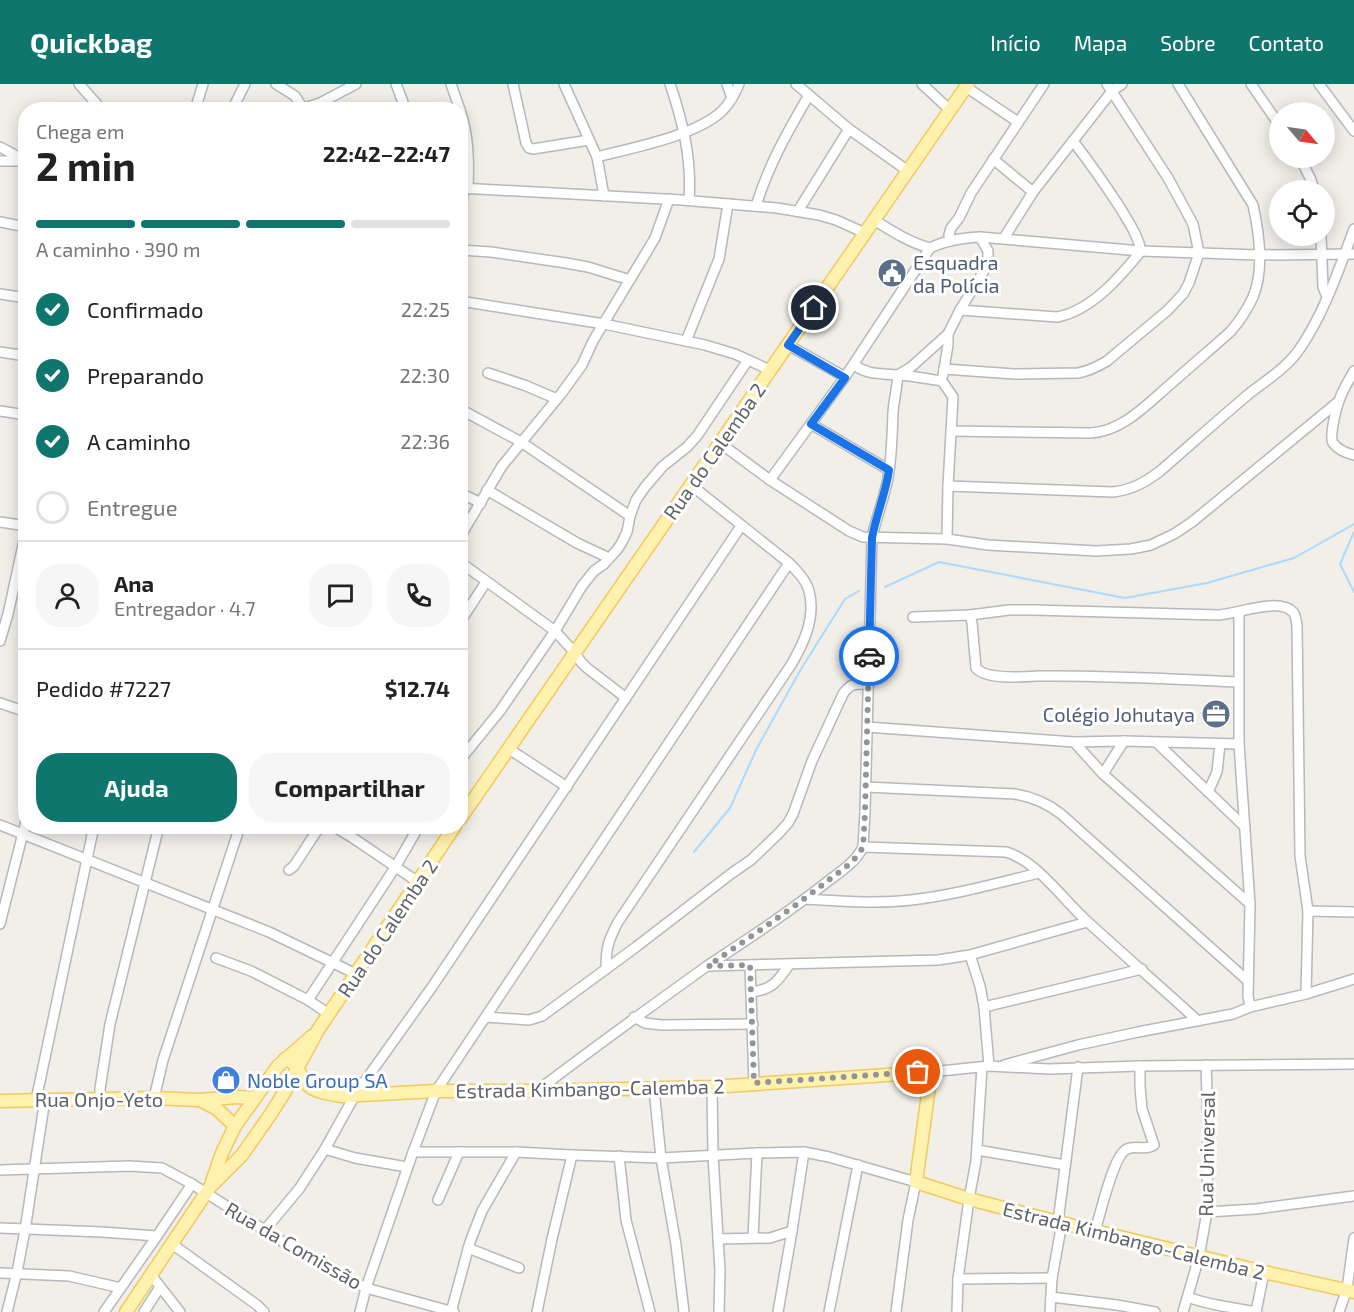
<!DOCTYPE html>
<html lang="pt">
<meta charset="utf-8">
<style>
body{margin:0;font-family:"Exo 2",sans-serif;background:#f6f6f6;color:#222;height:100vh;display:flex;flex-direction:column;font-size:22px;white-space:nowrap}
*{box-sizing:border-box;margin:0}
p{font-size:20px;color:#767676}
.icon{flex:none;width:33px;height:33px;fill:none;stroke:currentColor;stroke-width:2;stroke-linecap:round;stroke-linejoin:round}
.map{position:relative;flex:1;overflow:hidden}
.details{position:absolute;left:18px;top:18px;width:450px;height:732px;display:flex;flex-direction:column;background:#fff;border-radius:24px;box-shadow:0 3px 15px #0003}
.details>*{flex:none}
.needle{width:39px;rotate:119deg}
.controls{position:absolute;left:1269px;top:18px;display:grid;gap:12px}
.controls a{display:grid;place-items:center;width:66px;height:66px;border-radius:50%;background:#fff;box-shadow:0 3px 15px #0003;font-size:30px}
.pin{position:absolute;display:grid;place-items:center;width:51px;height:51px;color:#fff;margin:-26px;border:3px solid #fff;border-radius:50%;box-shadow:0 2px 6px #0007}
.courier{position:absolute;display:grid;place-items:center;width:60px;height:60px;margin:-30px;border:4px solid #1a73e8;border-radius:50%;background:#fff;color:#222;box-shadow:0 2px 8px #0007}
.head em{font-style:normal;font-weight:700}
.head div{display:flex;flex-direction:column-reverse}
.head{display:flex;align-items:center;justify-content:space-between;height:102px;padding:0 18px}
h1{font-size:39px;font-weight:700;line-height:45px}
.bar{display:grid;grid-template-columns:repeat(4,1fr);gap:9px 6px;align-content:center;height:72px;padding:0 18px}
.bar i{height:8px;border-radius:4px;background:#e0e0e0}
.bar .active{background:#0f766e}
.bar p{grid-column:span 4}
.line{display:flex;align-items:center;gap:15px;padding:0 18px;border-top:2px solid #e0e0e0}
.line div{flex:1}
.round{display:grid;place-items:center;flex:none;width:63px;height:63px;border-radius:24px;background:#f6f6f6}
ol{padding:0 18px;list-style:none}
li{display:flex;align-items:center;gap:18px;height:66px}
li p{margin-inline-start:auto}
li .icon{padding:6px;border-radius:50%;background:#0f766e;color:#fff;stroke-width:4}
li:last-child{color:#767676}
li i{width:33px;height:33px;border:3px solid #e0e0e0;border-radius:50%}
.primary-button{display:flex;gap:12px;margin-top:auto;padding:12px 18px}
.primary-button a{flex:1;height:69px;border-radius:24px;background:#0f766e;color:#fff;font-size:24px;font-weight:700;line-height:69px;text-align:center}
.primary-button a+a{background:#f6f6f6;color:#222}
header{display:flex;align-items:center;gap:36px;box-sizing:border-box;height:84px;padding:0 30px;background:#0f766e;color:#fff}
header strong{font-size:28px}
nav{display:flex;gap:33px;margin-inline-start:auto;font-size:21px}
.map>svg:first-child{display:block}
.lines{fill:none;stroke-linecap:round;stroke-linejoin:round}
.stream{stroke:#aadaff;stroke-width:2}
.minor-casing{stroke:#b5b8bc;stroke-width:12}
.major-casing{stroke:#f2c960;stroke-width:15}
.minor{stroke:#fff;stroke-width:9}
.major{stroke:#fff2af;stroke-width:12}
.done{stroke:#929495;stroke-width:6;stroke-dasharray:0 10.8}
.route{stroke:#1a73e8;stroke-width:8}
.labels{text-anchor:middle;dominant-baseline:central;stroke-width:6;stroke-linejoin:round;paint-order:stroke}
.service-label{font-size:20px;fill:#4e5e75;stroke:#fff;text-anchor:start}
.street-label{font-size:20px;fill:#5f6368;stroke:#fff}
.shop-label{font-size:20px;fill:#366cbe;stroke:#fff;text-anchor:start}
</style>
<header>
<strong>Quickbag</strong>
<nav><a>Início</a><a>Mapa</a><a>Sobre</a><a>Contato</a></nav>
</header>
<div class="map">
<svg width="1354" height="1228" viewBox="0 0 1354 1228">
<rect width="100%" height="100%" fill="#f1efe8"/>
<g class="lines">
<!-- stream -->
<g class="stream">
<polyline points="1354,448 1340,480 1354,508"/>
<polyline points="885,503 939,478 1125,514 1207,499 1294,474 1354,440"/>
<polyline points="694,768 730,724 757,664 801,585 845,515 859,507"/>
</g>
<!-- minor casing -->
<g class="minor-casing">
<g id="minor">
<polyline points="79,0 102,26"/>
<polyline points="276,0 295,12 302,23 305,24 320,19 356,0"/>
<polyline points="396,0 406,26"/>
<polyline points="451,0 460,26"/>
<polyline points="513,0 526,59 529,64 533,65 589,56"/>
<polyline points="564,0 597,73 604,112"/>
<path d="M670,0C683,38 692,76 689,116"/>
<polyline points="727,0 732,14"/>
<polyline points="796,0 849,45 908,87"/>
<polyline points="922,0 950,26"/>
<polyline points="1251,0 1280,42"/>
<polyline points="1319,0 1354,47"/>
<polyline points="966,3 1018,38"/>
<polyline points="195,26 203,0"/>
<polyline points="232,26 245,0"/>
<path d="M460,26C469,52 469,78 468,105"/>
<polyline points="0,63 26,77"/>
<path d="M597,73C631,64 696,52 722,27C730,19 735,10 739,0"/>
<polyline points="1300,74 1311,96 1314,106"/>
<polyline points="993,75 1033,108"/>
<polyline points="0,77 22,77"/>
<polyline points="460,104 682,116 777,124 819,131 836,136 865,149"/>
<path d="M756,122C768,82 788,47 809,11"/>
<polyline points="798,127 849,45"/>
<path d="M874,136C892,147 910,159 930,164C946,156 962,154 980,153L1141,167L1259,171L1354,170"/>
<polyline points="0,138 26,143"/>
<polyline points="1321,152 1323,203 1327,213"/>
<polyline points="1004,154 1033,108 1112,7 1122,0"/>
<polyline points="950,157 949,151 951,144 959,134 971,109 1044,0"/>
<polyline points="460,166 491,168 566,179 588,183 630,196"/>
<polyline points="460,181 462,166 461,134 463,105"/>
<polyline points="0,210 26,214"/>
<polyline points="460,217 604,240 705,261 735,270 770,286"/>
<path d="M960,226L1057,233C1091,227 1121,192 1141,167C1138,151 1129,139 1121,125C1106,102 1090,79 1073,57"/>
<polyline points="686,257 719,175 728,120"/>
<polyline points="788,261 845,293"/>
<polyline points="0,268 26,272"/>
<path d="M854,281C870,292 881,289 899,291C914,292 928,295 942,297L953,313L948,402L947,455"/>
<path d="M944,285L1014,290L1078,289C1089,287 1097,283 1107,277L1168,226L1183,210L1189,199L1199,169L1193,140L1168,94L1107,0"/>
<path d="M1354,287C1349,296 1342,307 1339,317C1336,325 1329,353 1333,359C1338,366 1346,369 1354,371"/>
<polyline points="488,289 524,301 557,315"/>
<polyline points="898,291 910,284 948,250"/>
<polyline points="943,291 948,261 948,250 960,226 988,180 988,167 980,153"/>
<polyline points="460,325 521,358 630,432"/>
<polyline points="0,327 26,331"/>
<polyline points="811,340 889,386"/>
<path d="M951,347L1091,349C1124,347 1149,318 1173,298C1192,281 1211,265 1230,248C1239,238 1247,226 1253,213C1264,187 1259,148 1253,121L1178,0"/>
<polyline points="720,359 770,396 849,447 863,453 947,455 988,461 1096,467 1131,465 1151,461 1174,450 1192,438 1338,318"/>
<polyline points="770,396 845,293 930,164"/>
<path d="M948,402L1113,408C1131,406 1144,399 1159,388C1189,362 1219,335 1250,309C1268,295 1288,283 1301,263C1325,227 1339,185 1354,145"/>
<polyline points="487,406 577,459 609,474"/>
<polyline points="460,409 481,419"/>
<polyline points="0,438 26,442"/>
<polyline points="460,453 502,382 561,310 582,281 593,257 655,154 669,115"/>
<polyline points="460,478 555,547 575,569 581,578 587,584 626,614"/>
<polyline points="1239,528 1239,660 1250,820 1248,912 1250,923"/>
<path d="M970,531L1009,526H1033L1219,531C1237,530 1279,513 1293,528C1296,531 1296,537 1297,541L1300,772L1308,827L1306,910"/>
<path d="M913,533L970,531L972,539L976,584C986,596 1023,593 1038,592C1105,591 1172,595 1238,598"/>
<polyline points="460,538 486,498"/>
<polyline points="0,557 8,530 26,447"/>
<polyline points="0,619 26,628"/>
<polyline points="867,643 1074,658 1124,657 1239,660"/>
<polyline points="1074,658 1103,690 1250,820"/>
<polyline points="1156,658 1245,743"/>
<polyline points="509,665 567,703"/>
<polyline points="460,676 500,627 555,547 582,502 594,487 604,480 616,467 621,460 627,448 630,432 636,416 645,403 663,382 687,363 697,352 748,276"/>
<polyline points="1103,690 1124,657"/>
<path d="M866,703L1015,710C1032,713 1047,719 1061,730L1248,897"/>
<polyline points="1208,708 1217,688 1220,660"/>
<polyline points="0,741 269,848 356,890"/>
<polyline points="333,742 353,754 418,798"/>
<path d="M863,763L1006,768C1037,777 1064,817 1089,839C1125,872 1162,904 1198,937"/>
<polyline points="289,786 294,782 320,742"/>
<path d="M805,815C840,817 876,820 911,816C955,811 997,799 1039,789"/>
<polyline points="1308,827 1354,828"/>
<polyline points="0,840 26,737"/>
<polyline points="970,871 980,902 984,923 989,982"/>
<polyline points="216,874 251,887 308,916 329,930"/>
<polyline points="750,881 754,999"/>
<polyline points="708,882 938,876 970,871 1087,838"/>
<path d="M606,885C606,864 608,857 618,838L791,581C804,559 816,533 809,507C806,496 797,487 789,479L691,401"/>
<path d="M751,908C772,906 778,897 789,881"/>
<polyline points="308,916 396,782 419,742"/>
<polyline points="984,923 1142,885"/>
<path d="M486,933L529,936L542,932L636,863L732,789L751,776L779,749L788,739L793,730L812,677L843,610C851,599 854,600 868,600"/>
<polyline points="634,933 645,939 661,941 753,940"/>
<polyline points="1004,981 1078,961 1138,948 1233,930 1250,923 1306,910 1354,895"/>
<polyline points="931,988 989,982 1049,985 1140,982 1354,980"/>
<polyline points="712,1003 713,1071 720,1187 719,1228"/>
<polyline points="654,1005 661,1074 676,1161 684,1228"/>
<path d="M537,1007C593,964 650,923 707,882C748,855 789,828 827,798C840,788 856,778 863,763L865,728L872,454C876,434 884,415 888,394C892,372 892,351 893,328C894,316 897,303 898,291"/>
<polyline points="154,1014 163,976 240,742"/>
<polyline points="100,1015 100,1005 110,940 159,742"/>
<polyline points="36,1016 94,742"/>
<polyline points="325,1065 355,1074 407,1083"/>
<polyline points="977,1066 1065,1081"/>
<polyline points="413,1068 516,1068 572,1071 661,1074 757,1069 804,1068 829,1073 916,1098 908,1136 896,1228"/>
<polyline points="619,1072 626,1136 650,1228"/>
<polyline points="0,1086 129,1082 162,1084 192,1100 280,1156 330,1186 366,1204 454,1228"/>
<polyline points="438,1116 459,1068"/>
<polyline points="1207,1128 1256,1125 1354,1112"/>
<polyline points="1058,1138 1078,983"/>
<polyline points="0,1144 102,1148 157,1152"/>
<polyline points="264,1147 299,1105 325,1065 355,1011 432,903 741,442"/>
<path d="M1095,1147C1100,1132 1113,1071 1127,1065C1136,1061 1145,1067 1154,1061L1142,1025L1140,1003V982"/>
<polyline points="753,1153 757,1069"/>
<polyline points="718,1155 770,1154 792,1147"/>
<polyline points="172,1160 257,1221 264,1228"/>
<polyline points="468,1164 519,1184"/>
<polyline points="0,1189 69,1192 121,1204"/>
<polyline points="151,1191 180,1228"/>
<polyline points="958,1195 1052,1194"/>
<polyline points="1051,1213 1117,1221 1155,1228"/>
<path d="M1188,1213C1210,1222 1233,1223 1256,1228"/>
<polyline points="7,1228 17,1188 25,1146 45,1015"/>
<polyline points="104,1228 157,1152 192,1100"/>
<polyline points="144,1228 160,1203"/>
<polyline points="360,1228 366,1204 413,1068 436,1007 789,479"/>
<polyline points="451,1228 470,1158 482,1127 516,1068"/>
<polyline points="537,1228 552,1155 572,1071"/>
<polyline points="778,1228 792,1147 804,1068"/>
<polyline points="829,1228 858,1081"/>
<polyline points="957,1228 958,1195 969,1115 976,1077 982,983"/>
<polyline points="1050,1228 1052,1194 1062,1139"/>
<polyline points="1183,1228 1199,1173 1207,1128 1208,1040 1206,981"/>
<polyline points="1256,1228 1264,1188"/>
<polyline points="1339,1228 1347,1205 1354,1154"/>
</g>
</g>
<!-- major casing -->
<g class="major-casing">
<g id="major">
<polyline points="460,735 968,0"/>
<path d="M285,975C303,981 296,992 309,1002C318,1009 331,1010 342,1012L436,1007H537L712,1003L931,988L916,1098L969,1115L1062,1139L1264,1188L1354,1208"/>
<polyline points="200,1016 217,1025 235,1042"/>
<polyline points="0,1017 154,1014 199,1016 238,1013 255,1014"/>
<polyline points="211,1101 222,1069 235,1042 278,982 312,952"/>
<polyline points="126,1228 210,1103 242,1071 270,1031 284,1009 318,946 455,742"/>
</g>
</g>
<!-- minor -->
<use href="#minor" class="minor"/>
<!-- major -->
<use href="#major" class="major"/>
</g>
<g class="lines">
<!-- done -->
<path class="done" d="M869,572L865,728L863,763C855,778 839,788 826,798C788,828 747,855 708,882L750,881L754,999L918,988"/>
<!-- route -->
<path class="route" d="M814,224L788,261L845,294L811,340L889,386C886,409 876,431 872,454L869,572"/>
</g>
<!-- icons -->
<defs>
<g id="civic-disc" transform="scale(1.5)"><circle r="9.5" fill="#5c6f8a" stroke="#fff"/><path d="M-.6-6.5H3V-4.5H.6V-3L4-1V1h2V6H-6V1h2V-1L-.6-3ZM-1.2 2.5V6h2.4V2.5Z" fill="#fff"/></g>
<g id="office-disc" transform="scale(1.5)"><circle r="9.5" fill="#5c6f8a" stroke="#fff"/><path d="M-6-3h4V-5.5h4V-3h4V5H-6ZM-1-4.5V-3h2v-1.5ZM-6 0V1H6V0Z" fill="#fff"/></g>
<g id="shop-disc" transform="scale(1.5)"><circle r="9.5" fill="#3f7fe0" stroke="#fff"/><path d="M-5-2.5h2.3a2.7 3.5 0 0 1 5.4 0H5L5.5 6h-11ZM-1.5-2.5h3a1.5 2.3 0 0 0-3 0Z" fill="#fff"/></g>
</defs>
<g fill-rule="evenodd">
<use href="#civic-disc" x="892" y="189"/>
<use href="#office-disc" x="1216" y="630"/>
<use href="#shop-disc" x="226" y="996"/>
</g>
<g class="labels">
<!-- service labels -->
<g class="service-label">
<text x="913" y="178">Esquadra<tspan x="913" dy="23">da Polícia</tspan></text>
<text x="1195" y="630" text-anchor="end">Colégio Johutaya</text>
</g>
<!-- street labels -->
<g class="street-label">
<text transform="translate(714 367) rotate(-55)">Rua do Calemba 2</text>
<text transform="translate(387 844) rotate(-56)">Rua do Calemba 2</text>
<text transform="translate(590 1004) rotate(-1)">Estrada Kimbango-Calemba 2</text>
<text x="99" y="1015">Rua Onjo-Yeto</text>
<text transform="translate(1206 1070) rotate(-89)">Rua Universal</text>
<text transform="translate(1134 1156) rotate(14)">Estrada Kimbango-Calemba 2</text>
<text transform="translate(294 1161) rotate(30)">Rua da Comissão</text>
</g>
<!-- shop labels -->
<g class="shop-label">
<text x="247" y="996">Noble Group SA</text>
</g>
</g>
</svg>
<div class="controls">
<a><svg class="needle" viewBox="-14 -14 28 28"><path d="M0-13l5 13h-10z" fill="#e53935"/><path d="M0 13l5-13h-10z" fill="#767676"/></svg></a>
<a><svg class="icon" aria-label="locate" viewBox="0 0 24 24"><circle cx="12" cy="12" r="6"/><path d="M12 2v4M12 18v4M2 12h4M18 12h4"/></svg></a>
</div>
<div class="pin" style="left:918px;top:988px;background:#ea580c"><svg class="icon" aria-label="bag" viewBox="0 0 24 24"><path d="M5 8h14l-1 12H6zM9 8a3 3 0 0 1 6 0"/></svg></div>
<div class="pin" style="left:814px;top:224px;background:#1f2937"><svg class="icon" aria-label="home" viewBox="0 0 24 24"><path d="M3 11l9-7 9 7M6 9v11h12V9"/></svg></div>
<div class="courier" style="left:869px;top:572px"><svg class="icon" aria-label="car" viewBox="0 0 24 24"><path d="M5 17H2v-5l4-1 3-4h7l3 4 3 1v5h-3M9 17h6M6 11h13"/><circle cx="7" cy="17" r="2"/><circle cx="17" cy="17" r="2"/></svg></div>
<section class="details">
<div class="head"><div><h1>2 min</h1><p>Chega em</p></div><em>22:42–22:47</em></div>
<div class="bar"><i class="active"></i><i class="active"></i><i class="active"></i><i></i><p>A caminho · 390 m</p></div>
<ol>
<li><svg class="icon" aria-label="check" viewBox="0 0 24 24"><path d="M5 12l5 5 9-10"/></svg>Confirmado<p>22:25</p></li>
<li><svg class="icon" aria-label="check" viewBox="0 0 24 24"><path d="M5 12l5 5 9-10"/></svg>Preparando<p>22:30</p></li>
<li><svg class="icon" aria-label="check" viewBox="0 0 24 24"><path d="M5 12l5 5 9-10"/></svg>A caminho<p>22:36</p></li>
<li><i></i>Entregue</li>
</ol>
<div class="line" style="height:108px"><a class="round"><svg class="icon" aria-label="person" viewBox="0 0 24 24"><circle cx="12" cy="8" r="4"/><path d="M4 21q1-7 8-7t8 7"/></svg></a><div><b>Ana</b><p>Entregador · 4.7</p></div><a class="round"><svg class="icon" aria-label="chat" viewBox="0 0 24 24"><path d="M4 5h16v11H9l-5 4z"/></svg></a><a class="round"><svg class="icon" aria-label="phone" viewBox="0 0 24 24"><path d="M5 4h4l2 5-3 2q2 4 5 5l2-3 5 2v4C11 20 4 13 5 4z"/></svg></a></div>
<div class="line" style="height:78px"><div>Pedido #7227</div><b>$12.74</b></div>
<div class="primary-button"><a>Ajuda</a><a>Compartilhar</a></div>
</section>
</div>
